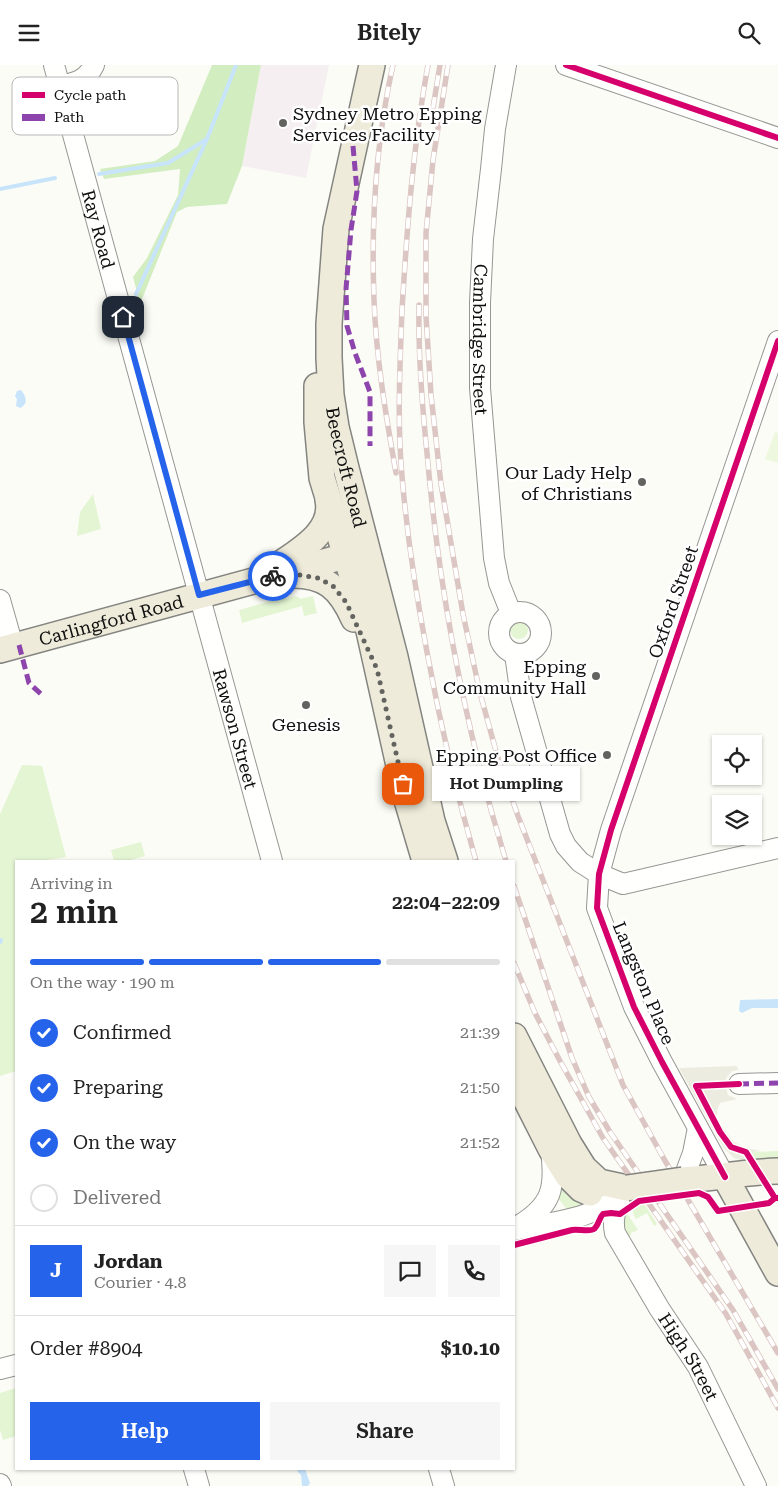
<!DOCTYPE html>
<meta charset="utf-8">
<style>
body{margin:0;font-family:"Roboto Serif",serif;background:#f6f6f6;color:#222;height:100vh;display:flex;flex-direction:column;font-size:19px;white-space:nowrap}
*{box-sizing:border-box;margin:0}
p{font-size:16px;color:#767676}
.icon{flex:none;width:28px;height:28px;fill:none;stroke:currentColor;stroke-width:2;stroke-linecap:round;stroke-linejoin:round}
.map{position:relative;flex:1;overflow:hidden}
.sheet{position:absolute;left:15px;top:795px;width:500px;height:610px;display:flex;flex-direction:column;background:#fff;border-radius:0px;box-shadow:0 1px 4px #0004}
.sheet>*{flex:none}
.fabs{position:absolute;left:712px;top:670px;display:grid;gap:10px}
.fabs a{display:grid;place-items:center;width:50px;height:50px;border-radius:0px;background:#fff;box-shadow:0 1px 4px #0004;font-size:25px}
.pin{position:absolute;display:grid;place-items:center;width:42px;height:42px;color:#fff;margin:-21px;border-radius:10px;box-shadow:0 2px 8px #0006}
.courier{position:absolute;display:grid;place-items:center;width:50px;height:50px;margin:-25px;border:4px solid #2563eb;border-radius:50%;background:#fff;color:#222;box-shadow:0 1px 6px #0007}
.bubble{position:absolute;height:35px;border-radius:0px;background:#fff;box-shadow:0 1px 4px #0004;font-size:16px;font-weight:600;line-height:35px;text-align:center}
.head em{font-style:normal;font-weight:600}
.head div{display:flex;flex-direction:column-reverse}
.head{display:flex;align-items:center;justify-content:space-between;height:85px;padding:0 15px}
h1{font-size:32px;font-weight:600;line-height:38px}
.bar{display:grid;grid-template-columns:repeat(4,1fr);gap:8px 5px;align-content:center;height:60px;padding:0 15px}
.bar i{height:6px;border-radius:4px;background:#e0e0e0}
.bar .active{background:#2563eb}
.bar p{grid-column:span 4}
.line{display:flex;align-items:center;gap:12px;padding:0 15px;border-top:1px solid #e0e0e0}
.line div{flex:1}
.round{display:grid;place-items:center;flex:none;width:52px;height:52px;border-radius:0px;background:#f6f6f6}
ol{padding:0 15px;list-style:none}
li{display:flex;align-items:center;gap:15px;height:55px}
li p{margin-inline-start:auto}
li .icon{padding:5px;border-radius:50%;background:#2563eb;color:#fff;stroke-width:4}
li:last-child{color:#767676}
li i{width:28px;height:28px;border:2px solid #e0e0e0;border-radius:50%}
.primary-button{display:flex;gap:10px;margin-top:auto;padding:10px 15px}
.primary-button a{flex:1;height:58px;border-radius:0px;background:#2563eb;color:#fff;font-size:20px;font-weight:600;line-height:58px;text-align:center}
.primary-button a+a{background:#f6f6f6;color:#222}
header{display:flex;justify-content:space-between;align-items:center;height:65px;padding:0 15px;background:#fff;font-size:22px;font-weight:600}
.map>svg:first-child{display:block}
.industrial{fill:#f5eff2}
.green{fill:#e3f5d3}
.forest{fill:#d2eec0}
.pitch{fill:#eef8de}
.plaza{fill:#edece0}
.water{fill:#c8e4fb}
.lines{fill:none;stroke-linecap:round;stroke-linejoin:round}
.stream{stroke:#c8e4fb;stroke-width:4}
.minor-casing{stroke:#969694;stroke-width:22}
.major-casing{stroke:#848481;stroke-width:28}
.minor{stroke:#fffffe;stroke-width:20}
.major{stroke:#eeebda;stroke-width:25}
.rail-casing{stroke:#dbc6c3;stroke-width:5.5}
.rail{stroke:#fff;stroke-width:4;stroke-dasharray:11;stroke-linecap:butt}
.major-bridge-casing{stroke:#848481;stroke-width:28;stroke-linecap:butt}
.major-bridge{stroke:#eeebda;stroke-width:25}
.quiet{stroke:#8e44ad;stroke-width:5;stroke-dasharray:10 5;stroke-linecap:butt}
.cycleway-casing{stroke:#fff;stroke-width:9}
.cycleway{stroke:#d6006c;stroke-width:6}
.done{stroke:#636360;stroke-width:5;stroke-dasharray:0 9}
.route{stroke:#2563eb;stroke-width:6}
.poi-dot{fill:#636360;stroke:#fff;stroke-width:2}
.labels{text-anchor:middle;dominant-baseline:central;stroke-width:5;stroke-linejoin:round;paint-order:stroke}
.poi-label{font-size:18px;fill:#101010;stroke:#fff;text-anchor:end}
.street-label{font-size:18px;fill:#101010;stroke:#fff}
.key{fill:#fff;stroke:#b7b7b7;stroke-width:1}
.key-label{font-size:14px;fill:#101010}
</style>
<header><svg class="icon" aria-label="menu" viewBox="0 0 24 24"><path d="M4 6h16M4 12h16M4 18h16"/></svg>Bitely<svg class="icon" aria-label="search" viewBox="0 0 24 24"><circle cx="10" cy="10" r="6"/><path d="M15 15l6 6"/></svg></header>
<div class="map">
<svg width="778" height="1421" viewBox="0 0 778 1421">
<rect width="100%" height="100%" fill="#fcfcf6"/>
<!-- industrial -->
<polygon class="industrial" points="261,0 329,0 306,113 242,101"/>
<!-- green -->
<g class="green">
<polygon points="93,429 101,464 77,471 80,447"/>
<polygon points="295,531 299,532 300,534 313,531 317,548 304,551 302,541 242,558 239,545 285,532 286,534"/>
<circle cx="519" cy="565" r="9"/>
<polygon points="22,700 42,701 66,792 47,795 47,796 16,796 16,1006 0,1011 0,749"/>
<polygon points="141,777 145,791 127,796 114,796 111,785"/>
<polygon points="778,1086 778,1097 754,1096 752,1089 754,1087"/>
<polygon points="559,1116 597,1140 569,1147 558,1133"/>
<path d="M643,1137L657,1159L654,1161L647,1148L636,1154C630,1145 634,1140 643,1137Z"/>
<polygon points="627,1148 638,1165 631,1168 631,1170 628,1172 621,1161 621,1152"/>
<polygon points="16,1323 16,1371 3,1375 0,1365 0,1328"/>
</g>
<!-- forest -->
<polygon class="forest" points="212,0 261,0 242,101 227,139 187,142 177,147 140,239 133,212 147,193 178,130 180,104 104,114 100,104 155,96 178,81"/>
<!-- pitch -->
<polygon class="pitch" points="775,367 778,368 778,398 765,394"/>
<!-- plaza -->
<polygon class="plaza" points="737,1001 738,1005 732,1006 726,1013 725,1020 728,1030 737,1034 720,1038 717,1045 717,1055 734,1077 746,1083 761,1086 754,1087 751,1091 753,1096 746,1097 734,1093 723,1082 679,1003"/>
<!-- water -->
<g class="water">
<path d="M21,325C26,331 29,339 20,343L16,341L17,334L15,331L17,326Z"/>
<polygon points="778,934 778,943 752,943 742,948 739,946 740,935"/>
<polygon points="301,1404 305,1404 310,1418 308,1421 302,1421 301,1410 297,1406"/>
</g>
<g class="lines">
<!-- stream -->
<g class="stream">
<polyline points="99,109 168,98 207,74"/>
<polyline points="0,124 55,113"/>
<polyline points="136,229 207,74 236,0"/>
<polyline points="0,877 1,875"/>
</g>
<!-- minor casing -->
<g class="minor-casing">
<g id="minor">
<path id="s1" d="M54,0L272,796"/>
<path id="s2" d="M506,0L495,64L491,104L483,174L480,238V323L494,493L499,518L511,548"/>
<polyline points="566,0 778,73"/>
<path d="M60,21C75,18 87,15 94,0"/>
<polyline points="0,535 13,581"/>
<circle cx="520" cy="568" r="21"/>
<polyline points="515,589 521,632 560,769 566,781 580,797 599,809 623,819 778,783"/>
<polyline points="739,1019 778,1018"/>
<polyline points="725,1112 662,997 634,942 597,843 599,809 611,765 778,276"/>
<polyline points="683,1115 693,1088 698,1063"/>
<path id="s3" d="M627,1123C618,1138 611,1150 615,1168L659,1243L698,1302L756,1421"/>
<path d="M518,1161C552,1141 556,1123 551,1085"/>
<path d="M514,1165C550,1157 595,1155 622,1128"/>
<polyline points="0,1304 16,1300"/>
<polyline points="194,1404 199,1421"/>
<polyline points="439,1404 444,1421"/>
<polyline points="0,1419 1,1421"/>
</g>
</g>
<!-- major casing -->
<g class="major-casing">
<g id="major">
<path id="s4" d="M372,0L336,164L329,259V293L331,330L336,362L346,403L395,592L432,756L445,796"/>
<polyline points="317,321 317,357 322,413 369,566 406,732 425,796"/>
<path d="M272,505C294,488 335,469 328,435"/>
<path d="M290,510C325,509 340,523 354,554"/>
<path id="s5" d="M0,585L360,487"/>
<polyline points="514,971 569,1079 584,1103 599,1117 627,1123"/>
<polyline points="514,1011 551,1084 568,1111 581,1124 590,1128"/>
<polyline points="725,1112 778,1208"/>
<path d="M683,1115C715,1113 746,1107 778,1106"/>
</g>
</g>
<!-- minor -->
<use href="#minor" class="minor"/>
<!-- major -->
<use href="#major" class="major"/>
<!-- rail casing -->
<g class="rail-casing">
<g id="rail">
<path d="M393,0C376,76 371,157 374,234C376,293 386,351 396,408"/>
<path d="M428,0C413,81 407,163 402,245C400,300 397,356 402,411C407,471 416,529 427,587C440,658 456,727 476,796"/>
<polyline points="448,0 433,95 426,168 426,251 431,330 441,419 463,549 480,628 499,697 518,751 623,1020 664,1094 778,1288"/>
<polyline points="433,43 440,0"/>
<path d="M419,240C418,289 422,339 427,388C439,527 465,663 506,796"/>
<polyline points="514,821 572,993 589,1032 610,1067 733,1245 778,1324"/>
<polyline points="514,898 535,948 560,996 603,1073 726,1249 778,1343"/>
</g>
</g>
<!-- rail -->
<use href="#rail" class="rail"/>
<!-- major-bridge casing -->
<g class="major-bridge-casing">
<polyline id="major-bridge" points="627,1123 683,1115"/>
</g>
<!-- major-bridge -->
<use href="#major-bridge" class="major-bridge"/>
<!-- quiet -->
<g class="quiet">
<polyline points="353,81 357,126 351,165 346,224 347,261 355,288 370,327 370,381"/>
<polyline points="19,580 29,618 41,629"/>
<polyline points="739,1019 778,1018"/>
</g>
<!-- cycleway casing -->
<g class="cycleway-casing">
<g id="cycleway">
<polyline points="566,0 778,73"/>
<polyline points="739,1019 696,1021 720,1067 731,1082 746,1087 775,1133 778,1133"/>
<polyline points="725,1112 662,997 634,942 597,843 599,809 611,765 778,276"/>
<path d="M514,1180L572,1165C578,1164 593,1167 595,1163C599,1159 599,1153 603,1149L611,1148L620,1149L639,1136L699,1128L708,1132L718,1146L769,1138L775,1133"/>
</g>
</g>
<!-- cycleway -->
<use href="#cycleway" class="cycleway"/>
</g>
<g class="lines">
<!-- done -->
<polyline class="done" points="273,511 294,509 318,513 333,521 346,537 377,604 403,719"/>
<!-- route -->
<polyline class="route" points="123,252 199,530 273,511"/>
</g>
<!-- markers -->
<g class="poi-dot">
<circle cx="283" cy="58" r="5"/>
<circle cx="642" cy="417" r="5"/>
<circle cx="596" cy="611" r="5"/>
<circle cx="306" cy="640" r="5"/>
<circle cx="607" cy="690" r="5"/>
</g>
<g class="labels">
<!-- poi labels -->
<g class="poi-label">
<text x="293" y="48" text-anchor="start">Sydney Metro Epping<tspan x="293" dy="21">Services Facility</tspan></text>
<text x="632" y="407">Our Lady Help<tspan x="632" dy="21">of Christians</tspan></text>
<text x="586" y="601">Epping<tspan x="586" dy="21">Community Hall</tspan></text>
<text x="306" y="659" text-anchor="middle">Genesis</text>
<text x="597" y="690">Epping Post Office</text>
</g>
<!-- street labels -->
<g class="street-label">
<text stroke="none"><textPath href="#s1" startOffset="170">Ray Road</textPath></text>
<text stroke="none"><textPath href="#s2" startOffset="276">Cambridge Street</textPath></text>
<text stroke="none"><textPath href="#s4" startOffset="408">Beecroft Road</textPath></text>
<text transform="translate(673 537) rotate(-71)">Oxford Street</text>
<text stroke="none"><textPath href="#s5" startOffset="115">Carlingford Road</textPath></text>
<text stroke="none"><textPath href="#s1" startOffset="688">Rawson Street</textPath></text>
<text transform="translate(644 918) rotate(67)">Langston Place</text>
<text stroke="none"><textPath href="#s3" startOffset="192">High Street</textPath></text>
</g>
</g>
<!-- legend -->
<rect x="12" y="12" width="166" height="58" rx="8" class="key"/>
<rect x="22" y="27" width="23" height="6" fill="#d6006c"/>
<rect x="22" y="49" width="23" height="7" fill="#8e44ad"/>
<g class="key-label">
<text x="54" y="35">Cycle path</text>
<text x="54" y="57">Path</text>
</g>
</svg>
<div class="fabs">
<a><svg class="icon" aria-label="locate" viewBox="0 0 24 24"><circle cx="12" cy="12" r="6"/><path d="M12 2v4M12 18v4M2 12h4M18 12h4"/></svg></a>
<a><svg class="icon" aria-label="layers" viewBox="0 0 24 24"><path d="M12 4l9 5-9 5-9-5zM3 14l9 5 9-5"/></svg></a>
</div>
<div class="pin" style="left:403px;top:719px;background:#ea580c"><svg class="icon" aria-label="bag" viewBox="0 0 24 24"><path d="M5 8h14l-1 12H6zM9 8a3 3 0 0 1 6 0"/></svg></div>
<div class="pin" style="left:123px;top:252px;background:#1f2937"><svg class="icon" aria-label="home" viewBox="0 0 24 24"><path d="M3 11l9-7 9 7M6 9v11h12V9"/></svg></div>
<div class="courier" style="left:273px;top:511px"><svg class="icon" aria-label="bike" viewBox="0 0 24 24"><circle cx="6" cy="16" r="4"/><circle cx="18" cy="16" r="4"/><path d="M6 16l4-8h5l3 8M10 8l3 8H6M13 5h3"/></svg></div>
<div class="bubble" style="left:432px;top:701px;width:148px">Hot Dumpling</div>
<section class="sheet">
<div class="head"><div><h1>2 min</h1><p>Arriving in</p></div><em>22:04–22:09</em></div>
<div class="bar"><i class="active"></i><i class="active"></i><i class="active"></i><i></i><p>On the way · 190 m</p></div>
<ol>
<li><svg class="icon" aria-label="check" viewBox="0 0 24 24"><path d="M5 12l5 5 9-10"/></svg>Confirmed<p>21:39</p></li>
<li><svg class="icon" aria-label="check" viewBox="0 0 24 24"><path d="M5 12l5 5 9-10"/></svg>Preparing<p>21:50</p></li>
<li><svg class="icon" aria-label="check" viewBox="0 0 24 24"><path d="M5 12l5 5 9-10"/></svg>On the way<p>21:52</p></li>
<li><i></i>Delivered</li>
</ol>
<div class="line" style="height:90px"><b class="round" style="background:#2563eb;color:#fff">J</b><div><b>Jordan</b><p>Courier · 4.8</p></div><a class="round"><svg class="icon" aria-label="chat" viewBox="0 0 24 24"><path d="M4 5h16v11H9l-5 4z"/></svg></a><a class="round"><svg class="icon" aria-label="phone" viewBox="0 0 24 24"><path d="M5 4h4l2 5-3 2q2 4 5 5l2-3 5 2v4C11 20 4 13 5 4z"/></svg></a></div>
<div class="line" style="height:65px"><div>Order #8904</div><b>$10.10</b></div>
<div class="primary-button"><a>Help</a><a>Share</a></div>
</section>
</div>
